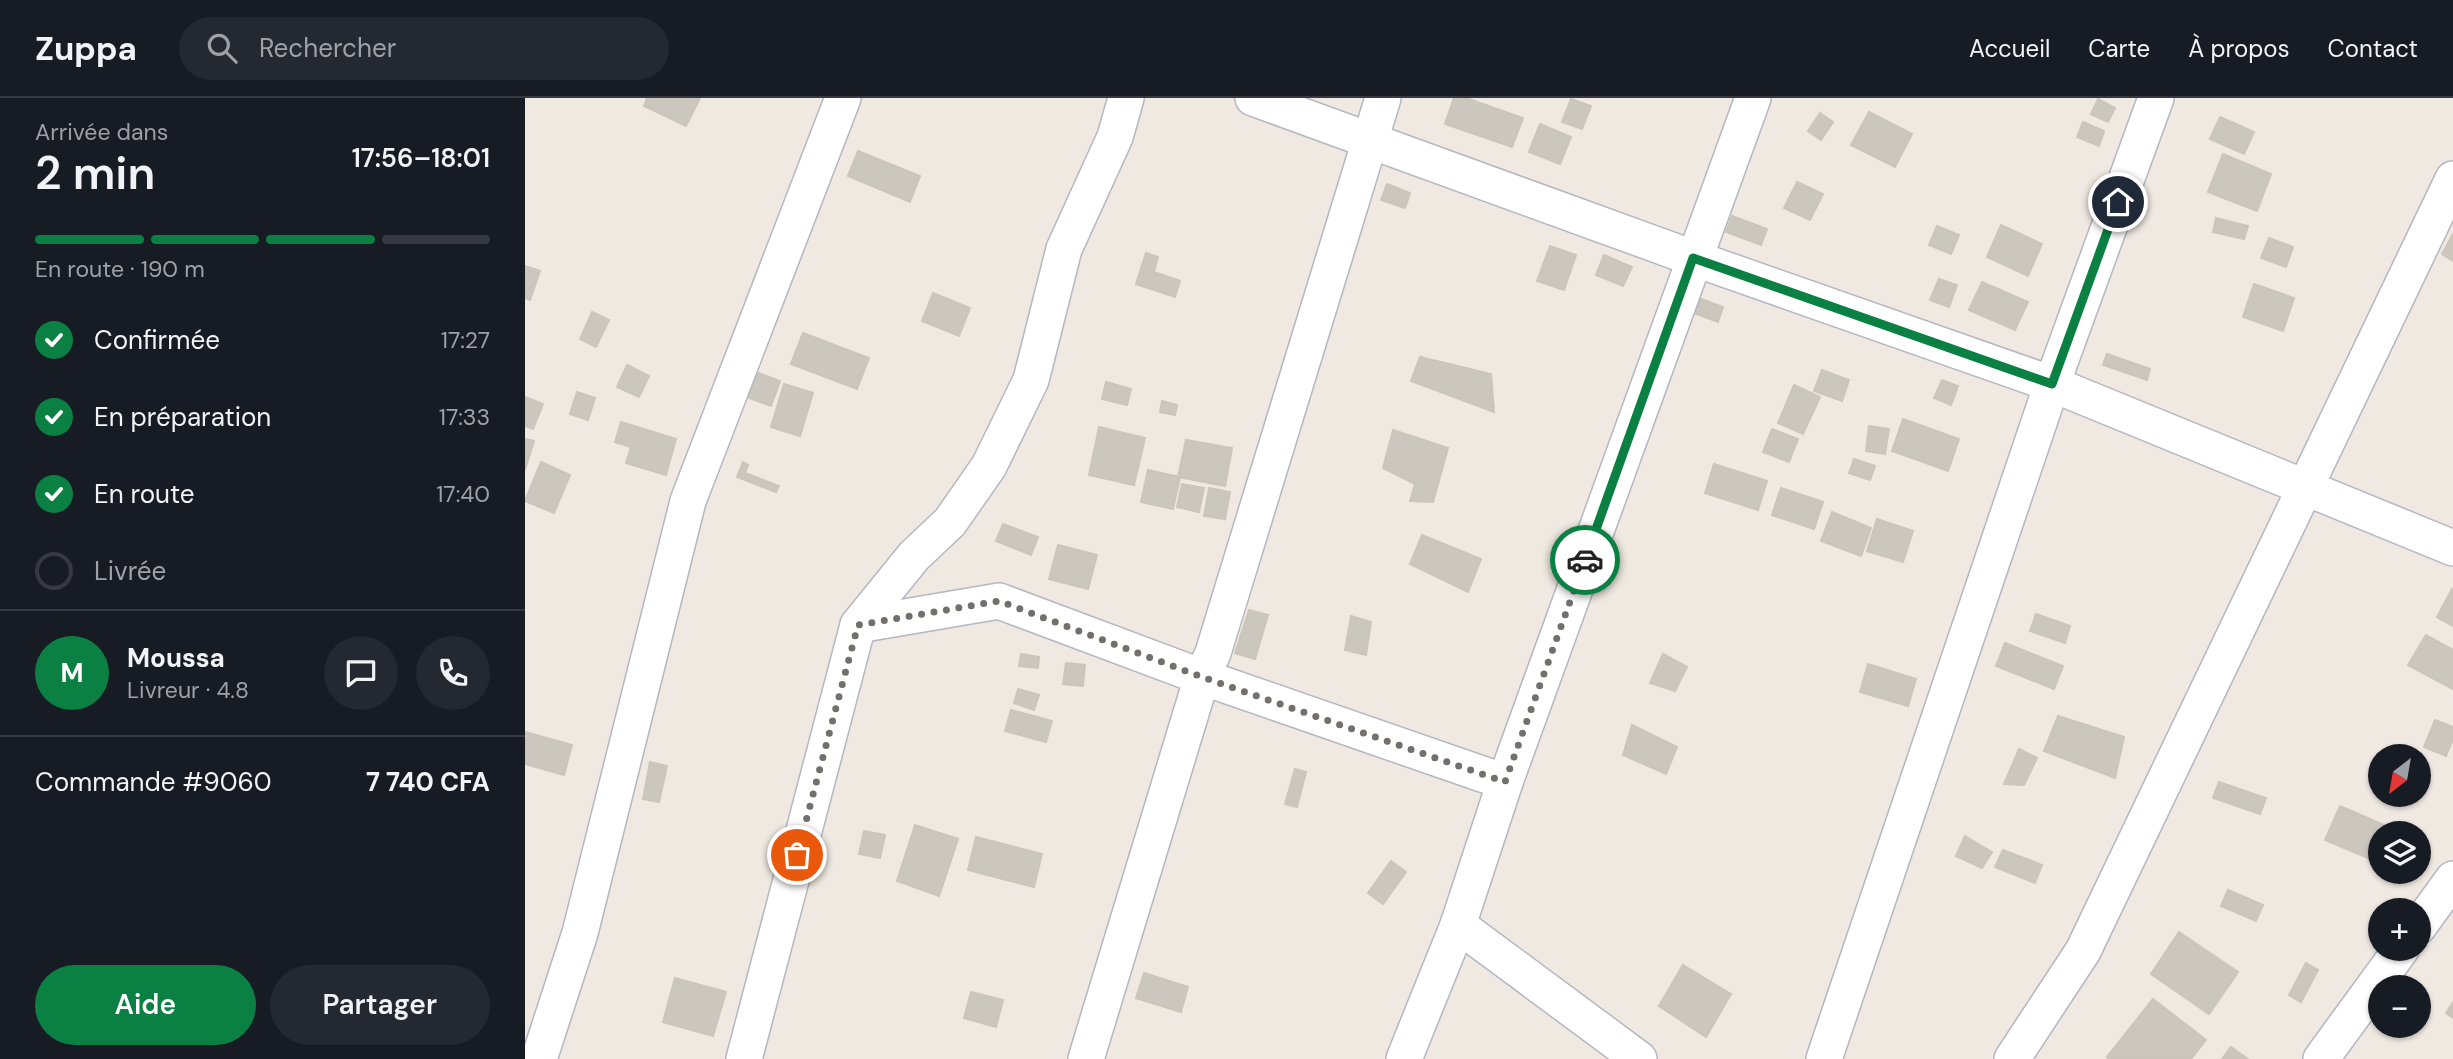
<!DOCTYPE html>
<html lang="fr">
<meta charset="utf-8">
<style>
body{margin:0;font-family:"DM Sans",sans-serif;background:#242831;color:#f1f3f6;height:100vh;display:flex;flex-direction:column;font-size:26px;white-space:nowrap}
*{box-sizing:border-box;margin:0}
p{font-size:23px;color:#9ea1a6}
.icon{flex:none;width:38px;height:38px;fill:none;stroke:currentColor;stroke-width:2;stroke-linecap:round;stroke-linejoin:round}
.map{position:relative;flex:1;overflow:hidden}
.sheet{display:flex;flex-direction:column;background:#171b24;width:525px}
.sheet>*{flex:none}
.needle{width:46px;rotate:211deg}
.tools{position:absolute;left:1843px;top:646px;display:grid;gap:14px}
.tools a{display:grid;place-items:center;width:63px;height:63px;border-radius:50%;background:#171b24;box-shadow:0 2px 5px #0004;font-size:35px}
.pin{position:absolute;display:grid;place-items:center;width:60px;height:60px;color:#fff;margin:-30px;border:4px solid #fff;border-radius:50%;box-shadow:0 2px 7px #0007}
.courier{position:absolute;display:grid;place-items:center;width:70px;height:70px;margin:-35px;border:5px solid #0b8043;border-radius:50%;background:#fff;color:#222;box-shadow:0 2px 9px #0007}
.overview em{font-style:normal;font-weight:600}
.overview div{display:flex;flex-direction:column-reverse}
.overview{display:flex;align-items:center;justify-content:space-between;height:119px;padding:0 35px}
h1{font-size:46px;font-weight:600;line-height:52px}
.bar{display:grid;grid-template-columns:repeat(4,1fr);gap:10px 7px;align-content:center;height:84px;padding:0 35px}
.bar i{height:9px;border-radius:5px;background:#363941}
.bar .active{background:#0b8043}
.bar p{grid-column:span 4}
.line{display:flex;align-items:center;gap:18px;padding:0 35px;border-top:2px solid #363941}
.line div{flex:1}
.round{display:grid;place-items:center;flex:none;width:74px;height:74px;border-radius:37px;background:#242831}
ol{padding:0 35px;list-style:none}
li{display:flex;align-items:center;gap:21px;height:77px}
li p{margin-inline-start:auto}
li .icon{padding:7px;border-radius:50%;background:#0b8043;color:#fff;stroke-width:4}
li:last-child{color:#9ea1a6}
li i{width:38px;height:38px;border:4px solid #363941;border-radius:50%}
.primary-button{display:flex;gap:14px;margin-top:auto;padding:14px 35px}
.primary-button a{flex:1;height:80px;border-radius:42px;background:#0b8043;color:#fff;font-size:28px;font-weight:600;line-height:80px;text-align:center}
.primary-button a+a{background:#242831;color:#f1f3f6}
header{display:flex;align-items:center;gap:42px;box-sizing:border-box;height:98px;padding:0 35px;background:#171b24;border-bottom:2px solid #363941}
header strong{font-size:33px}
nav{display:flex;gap:38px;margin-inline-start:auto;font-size:24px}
.search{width:490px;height:63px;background:#242831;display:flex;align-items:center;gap:18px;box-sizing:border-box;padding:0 24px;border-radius:38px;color:#9ea1a6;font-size:26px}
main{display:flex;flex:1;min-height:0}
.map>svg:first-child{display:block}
.building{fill:#cbc7bf;stroke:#cbc5ba;stroke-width:2}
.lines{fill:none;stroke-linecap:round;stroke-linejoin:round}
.minor-casing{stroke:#b4b7c1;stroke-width:38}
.minor{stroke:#fff;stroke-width:35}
.done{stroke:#726f6d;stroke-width:7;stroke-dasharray:0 12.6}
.route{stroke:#0b8043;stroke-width:9}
</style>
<header>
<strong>Zuppa</strong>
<div class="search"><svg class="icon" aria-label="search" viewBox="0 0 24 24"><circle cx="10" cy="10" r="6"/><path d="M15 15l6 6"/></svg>Rechercher</div>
<nav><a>Accueil</a><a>Carte</a><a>À propos</a><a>Contact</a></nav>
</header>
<main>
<section class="sheet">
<div class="overview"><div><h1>2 min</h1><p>Arrivée dans</p></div><em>17:56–18:01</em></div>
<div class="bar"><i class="active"></i><i class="active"></i><i class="active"></i><i></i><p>En route · 190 m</p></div>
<ol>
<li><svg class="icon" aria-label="check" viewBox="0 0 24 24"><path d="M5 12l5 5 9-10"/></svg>Confirmée<p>17:27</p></li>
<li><svg class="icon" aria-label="check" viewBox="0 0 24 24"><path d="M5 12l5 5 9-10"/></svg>En préparation<p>17:33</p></li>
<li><svg class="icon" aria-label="check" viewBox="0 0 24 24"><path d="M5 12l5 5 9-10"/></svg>En route<p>17:40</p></li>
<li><i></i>Livrée</li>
</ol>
<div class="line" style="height:126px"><b class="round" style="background:#0b8043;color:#fff">M</b><div><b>Moussa</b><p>Livreur · 4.8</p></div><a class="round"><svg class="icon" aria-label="chat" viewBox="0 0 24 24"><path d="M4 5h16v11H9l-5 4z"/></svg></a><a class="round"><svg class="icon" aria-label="phone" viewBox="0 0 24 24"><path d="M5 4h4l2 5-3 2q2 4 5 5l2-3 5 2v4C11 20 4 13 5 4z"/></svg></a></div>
<div class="line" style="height:91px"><div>Commande #9060</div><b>7 740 CFA</b></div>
<div class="primary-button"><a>Aide</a><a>Partager</a></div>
</section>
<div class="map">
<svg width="1928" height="961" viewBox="0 0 1928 961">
<rect width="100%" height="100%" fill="#efe9e1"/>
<!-- building -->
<g class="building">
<polygon points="122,0 175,0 161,28 119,8"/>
<polygon points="929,0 941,0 998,20 987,49 920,26"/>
<polygon points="1046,1 1066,8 1057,31 1037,24"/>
<polygon points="1573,1 1590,10 1583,24 1566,16"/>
<polygon points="1344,14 1387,36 1370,69 1326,47"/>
<polygon points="1295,15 1308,24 1296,42 1283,33"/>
<polygon points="1695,19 1729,34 1719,56 1685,41"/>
<polygon points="1558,24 1579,33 1574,48 1552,39"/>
<polygon points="1015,26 1046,39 1035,66 1004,54"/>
<polygon points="333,53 395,78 385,104 323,78"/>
<polygon points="1698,56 1746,76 1732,113 1683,94"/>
<polygon points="1272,84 1298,96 1285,122 1259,110"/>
<polygon points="862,86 885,95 880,110 856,102"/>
<polygon points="1207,118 1242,131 1236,147 1201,134"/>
<polygon points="1691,120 1723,128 1719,141 1688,134"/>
<polygon points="1476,127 1517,146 1503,178 1462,159"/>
<polygon points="1412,128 1434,137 1426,156 1404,147"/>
<polygon points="1928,136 1928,163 1917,156"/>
<polygon points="1744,140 1768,149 1761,169 1736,160"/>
<polygon points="1025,148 1051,157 1039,192 1012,183"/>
<polygon points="621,155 633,159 629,174 655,183 650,199 611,186"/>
<polygon points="1079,157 1107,169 1098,188 1071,177"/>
<polygon points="0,168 15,173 5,202 0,200"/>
<polygon points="1414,181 1432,187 1424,209 1405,202"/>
<polygon points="1457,184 1503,204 1490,232 1444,212"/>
<polygon points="1729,186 1769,200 1758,233 1718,219"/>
<polygon points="408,195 445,210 434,238 397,223"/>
<polygon points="1176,201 1198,209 1193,224 1171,216"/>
<polygon points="67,214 84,222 71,249 55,241"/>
<polygon points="278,235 344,260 332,291 266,266"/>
<polygon points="1582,256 1625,271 1622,282 1578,267"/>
<polygon points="895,259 966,276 969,314 886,283"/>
<polygon points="102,267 124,278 114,299 92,289"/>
<polygon points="225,272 255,283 246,308 216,297"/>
<polygon points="1297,272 1324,282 1317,303 1289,293"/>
<polygon points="1417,282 1433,288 1426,307 1409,300"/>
<polygon points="581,284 606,291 602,307 577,301"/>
<polygon points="259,286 288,295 275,338 246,329"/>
<polygon points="1269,287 1295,299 1278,336 1253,325"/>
<polygon points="52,294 70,300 63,322 45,316"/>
<polygon points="0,299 18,306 8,331 0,328"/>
<polygon points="637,303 652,307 650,317 635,314"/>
<polygon points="1378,321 1434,341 1423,373 1367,353"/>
<polygon points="96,324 151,341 141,377 101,365 106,349 90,344"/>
<polygon points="1344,328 1364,331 1360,356 1341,353"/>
<polygon points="574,329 620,340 609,387 564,377"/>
<polygon points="1247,331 1273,341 1264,364 1238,354"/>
<polygon points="868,332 923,350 908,404 885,403 890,386 858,370"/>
<polygon points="0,341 9,343 0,372"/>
<polygon points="661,342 707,350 700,388 653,379"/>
<polygon points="1329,361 1350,368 1345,382 1324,375"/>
<polygon points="16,364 45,377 29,415 0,403"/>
<polygon points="218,364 223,367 220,375 254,388 251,394 212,379"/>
<polygon points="1189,366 1242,383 1233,412 1180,395"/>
<polygon points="623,372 655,379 648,411 616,404"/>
<polygon points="657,386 679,390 674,414 652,409"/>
<polygon points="684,390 705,394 700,421 679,418"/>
<polygon points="1256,390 1298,404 1289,431 1247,417"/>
<polygon points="1307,414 1346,430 1336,458 1296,443"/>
<polygon points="1352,421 1388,433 1378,464 1342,453"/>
<polygon points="478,426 513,439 506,457 471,443"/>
<polygon points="897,437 956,461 943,494 885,466"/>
<polygon points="533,447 572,457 563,491 524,481"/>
<polygon points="1927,491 1928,492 1928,528 1912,519"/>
<polygon points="724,512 743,517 730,561 710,555"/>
<polygon points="1511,516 1545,528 1540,545 1505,533"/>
<polygon points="826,518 846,524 841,557 820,552"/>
<polygon points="1901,537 1928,552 1928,591 1883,567"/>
<polygon points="1480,545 1538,568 1529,591 1471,568"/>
<polygon points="496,556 514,559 513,570 494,568"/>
<polygon points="1138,556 1162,569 1150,593 1125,585"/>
<polygon points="541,565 560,567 558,588 538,586"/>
<polygon points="1343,566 1391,581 1383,608 1335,594"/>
<polygon points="493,591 514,597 509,612 489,605"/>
<polygon points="486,612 527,623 521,644 480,633"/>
<polygon points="1533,618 1599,639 1590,680 1519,653"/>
<polygon points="1910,622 1928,629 1928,641 1921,658 1899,649"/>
<polygon points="1107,627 1152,649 1141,676 1098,657"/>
<polygon points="0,634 47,647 39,677 0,666"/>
<polygon points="1494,651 1512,660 1499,687 1479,686"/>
<polygon points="125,664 142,668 134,704 118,701"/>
<polygon points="770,671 781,674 772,709 760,706"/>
<polygon points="1694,684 1741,700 1735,716 1688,700"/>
<polygon points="1815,708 1877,735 1855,735 1855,765 1800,742"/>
<polygon points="390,727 433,741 414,798 372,783"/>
<polygon points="339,733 360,737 355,760 334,756"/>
<polygon points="1440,738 1467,754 1457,770 1431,758"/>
<polygon points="451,739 517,756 509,789 443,772"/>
<polygon points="1478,752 1517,767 1510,785 1470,769"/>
<polygon points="866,763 881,774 858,806 843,795"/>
<polygon points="1703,792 1738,807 1731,823 1696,808"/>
<polygon points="1654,834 1713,874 1684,916 1626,876"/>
<polygon points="1781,865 1793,872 1776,904 1764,897"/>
<polygon points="1158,867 1206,896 1181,939 1134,908"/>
<polygon points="619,875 663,889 656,914 611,900"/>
<polygon points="150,880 201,894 188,938 138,924"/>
<polygon points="446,894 478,902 471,929 439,920"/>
<polygon points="1628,901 1681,942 1666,961 1584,961 1582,959"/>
<polygon points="1928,904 1928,920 1921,915"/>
<polygon points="1706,949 1723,961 1697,961"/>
</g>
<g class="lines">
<!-- minor casing -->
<g class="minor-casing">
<g id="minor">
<polyline points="728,0 1168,160 1527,286 1928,450"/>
<polyline points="333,527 474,503 677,579 980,684"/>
<polyline points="933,827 1114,961"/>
<polyline points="1894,828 1928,781"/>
<polyline points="14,961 55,835 163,403 318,0"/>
<polyline points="219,961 333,527 389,458 425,424 464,368 506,282 539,151 590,39 601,0"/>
<polyline points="561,961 677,579 688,555 858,0"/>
<polyline points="879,961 933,827 980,684 1228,0"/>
<polyline points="1299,961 1527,286 1631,0"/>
<polyline points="1487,961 1558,853 1928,81"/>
<polyline points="1796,961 1877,850"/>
</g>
</g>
<!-- minor -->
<use href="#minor" class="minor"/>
</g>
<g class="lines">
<!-- done -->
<polyline class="done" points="272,757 333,527 474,503 677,579 980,684 1060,462"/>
<!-- route -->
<polyline class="route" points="1060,462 1168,160 1527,286 1593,104"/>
</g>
</svg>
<div class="tools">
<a><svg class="needle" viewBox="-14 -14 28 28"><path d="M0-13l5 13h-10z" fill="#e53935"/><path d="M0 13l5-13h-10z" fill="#9ea1a6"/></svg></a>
<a><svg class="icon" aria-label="layers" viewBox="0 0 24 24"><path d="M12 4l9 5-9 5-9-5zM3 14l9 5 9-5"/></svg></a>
<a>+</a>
<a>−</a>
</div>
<div class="pin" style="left:272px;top:757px;background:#ea580c"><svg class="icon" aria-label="bag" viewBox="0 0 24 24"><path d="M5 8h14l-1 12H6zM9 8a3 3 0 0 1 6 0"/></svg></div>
<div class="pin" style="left:1593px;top:104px;background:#1f2937"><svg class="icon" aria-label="home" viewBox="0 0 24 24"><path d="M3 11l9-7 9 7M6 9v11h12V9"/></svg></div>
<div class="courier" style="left:1060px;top:462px"><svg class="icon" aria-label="car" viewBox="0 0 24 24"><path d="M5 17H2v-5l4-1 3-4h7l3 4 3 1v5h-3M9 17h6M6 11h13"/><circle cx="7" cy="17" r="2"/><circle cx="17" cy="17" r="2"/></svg></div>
</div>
</main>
